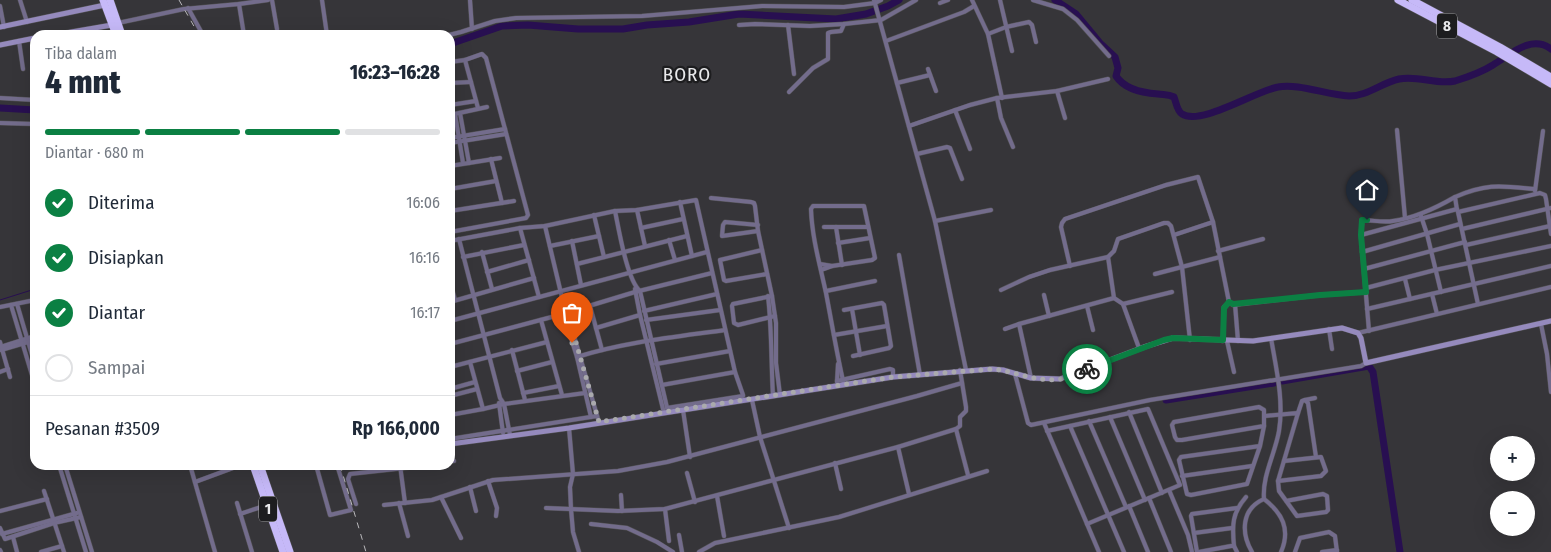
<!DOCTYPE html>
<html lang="id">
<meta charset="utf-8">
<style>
body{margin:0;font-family:"Fira Sans Condensed",sans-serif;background:#f6f6f7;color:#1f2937;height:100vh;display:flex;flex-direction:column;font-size:19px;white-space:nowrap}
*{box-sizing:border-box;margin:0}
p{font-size:16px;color:#747a83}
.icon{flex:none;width:28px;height:28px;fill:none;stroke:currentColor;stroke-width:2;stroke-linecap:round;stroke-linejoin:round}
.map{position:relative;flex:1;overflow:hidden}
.side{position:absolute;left:30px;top:30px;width:425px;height:440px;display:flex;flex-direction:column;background:#fff;border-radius:15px;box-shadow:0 5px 20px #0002}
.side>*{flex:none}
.tools{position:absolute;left:1490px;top:436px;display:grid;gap:10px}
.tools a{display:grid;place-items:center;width:45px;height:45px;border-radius:50%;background:#fff;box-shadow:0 5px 20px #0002;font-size:25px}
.pin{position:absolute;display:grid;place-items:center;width:42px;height:42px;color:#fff;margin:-51px -21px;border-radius:50% 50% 50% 0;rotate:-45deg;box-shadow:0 0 5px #0007}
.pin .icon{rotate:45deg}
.courier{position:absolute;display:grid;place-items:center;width:50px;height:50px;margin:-25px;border:4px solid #0b8043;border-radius:50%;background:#fff;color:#222;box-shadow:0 1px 6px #0007}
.overview em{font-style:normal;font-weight:800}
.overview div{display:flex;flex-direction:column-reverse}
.overview{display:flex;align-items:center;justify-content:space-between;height:85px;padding:0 15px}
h1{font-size:32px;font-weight:800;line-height:38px}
.bar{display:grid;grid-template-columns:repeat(4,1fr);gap:8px 5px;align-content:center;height:60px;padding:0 15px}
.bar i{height:6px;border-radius:4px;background:#e0e1e3}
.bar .current{background:#0b8043}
.bar p{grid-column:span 4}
.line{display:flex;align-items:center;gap:12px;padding:0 15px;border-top:1px solid #e0e1e3}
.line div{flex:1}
ol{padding:0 15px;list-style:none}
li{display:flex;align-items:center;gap:15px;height:55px}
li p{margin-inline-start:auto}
li .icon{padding:5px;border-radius:50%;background:#0b8043;color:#fff;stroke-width:4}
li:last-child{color:#747a83}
li i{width:28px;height:28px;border:2px solid #e0e1e3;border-radius:50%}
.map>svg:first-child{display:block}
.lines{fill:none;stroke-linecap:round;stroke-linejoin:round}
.stream{stroke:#280f51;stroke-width:1}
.river{stroke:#280f51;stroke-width:7}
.street-casing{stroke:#535255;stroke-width:5}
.secondary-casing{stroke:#535255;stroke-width:6}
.highway-casing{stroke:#535255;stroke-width:8}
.street{stroke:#736c8c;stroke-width:4}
.secondary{stroke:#958abd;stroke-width:5}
.highway{stroke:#c6b9f8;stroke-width:7}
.rail{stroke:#bab9bc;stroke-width:1;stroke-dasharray:6 6;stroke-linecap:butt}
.done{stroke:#aaaaad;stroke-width:5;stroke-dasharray:0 9}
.route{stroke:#0b8043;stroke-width:6}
.labels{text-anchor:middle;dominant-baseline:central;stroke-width:4.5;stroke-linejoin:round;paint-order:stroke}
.shield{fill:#1d1d1f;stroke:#acacae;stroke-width:1}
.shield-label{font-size:15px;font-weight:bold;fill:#e9e9eb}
.quarter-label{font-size:19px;letter-spacing:1px;fill:#e9e9eb;stroke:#1d1d1f}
</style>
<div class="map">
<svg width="1551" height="552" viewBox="0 0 1551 552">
<rect width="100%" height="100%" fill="#363539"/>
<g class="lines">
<!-- stream -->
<polyline class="stream" points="0,300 35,289"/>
<!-- river -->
<g class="river">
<path d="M1055,0L1076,14L1100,43L1115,57L1118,68L1116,76C1125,90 1143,93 1158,94C1164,95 1168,94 1174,97C1176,102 1177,111 1182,114C1201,126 1255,91 1278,87C1298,83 1327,95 1349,96C1368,96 1381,83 1399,79C1418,75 1436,85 1455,81C1468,77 1482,72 1493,65C1510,55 1531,34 1551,49"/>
<polyline points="450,44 502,26 528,25 578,29 623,29 647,25 689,22 739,14 836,19 866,14 888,6 899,0"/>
<polyline points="0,108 35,110"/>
<polyline points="1282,381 1369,366 1373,372 1400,552"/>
<polyline points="1166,400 1274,383"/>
</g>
<!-- street casing -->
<g class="street-casing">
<g id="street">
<polyline points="20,0 27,22"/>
<polyline points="272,0 277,29"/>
<polyline points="322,0 327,35"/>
<polyline points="470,0 472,29"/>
<polyline points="874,0 935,221 966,370"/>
<polyline points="972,0 988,34"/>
<polyline points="1000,0 1012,51"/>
<polyline points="1033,0 1063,9 1077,20 1109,56"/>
<polyline points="940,3 948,0"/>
<polyline points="239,4 244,35"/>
<polyline points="0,6 4,27"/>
<polyline points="188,8 203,35"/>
<polyline points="118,23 184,9 239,4 268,0"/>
<polyline points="739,25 755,24 810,26 844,24 881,20 916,0"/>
<polyline points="788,25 794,74"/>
<polyline points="449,35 461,32 495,21 516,18 642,16 762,6 844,7 875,3 881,0"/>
<polyline points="19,41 23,69"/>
<polyline points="886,41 964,12 974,6"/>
<polyline points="465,60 478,108"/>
<polyline points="450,62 465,60 482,54 486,58 528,215 526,218 450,232"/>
<polyline points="928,69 936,91"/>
<polyline points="450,83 471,82"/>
<polyline points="897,83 930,75"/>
<polyline points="1057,91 1065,118"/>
<polyline points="789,92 813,68 828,59 828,33 831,32 841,31 844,24"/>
<polyline points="0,98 35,100"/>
<polyline points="997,98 1001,118 1013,147"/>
<polyline points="1002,98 988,34 1006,27 1029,22 1032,25 1036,42"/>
<polyline points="450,105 476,101"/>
<polyline points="955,110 970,149"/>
<polyline points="460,113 469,163"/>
<polyline points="455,114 463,163"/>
<polyline points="450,115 487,107"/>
<polyline points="0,123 35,124"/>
<polyline points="909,126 970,105 997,98 1057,91 1108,79"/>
<polyline points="1397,130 1405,218"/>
<polyline points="450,138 505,129"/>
<polyline points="450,143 506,134"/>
<polyline points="917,154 947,147 950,148 962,179"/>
<polyline points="491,159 502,203"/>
<polyline points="450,166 500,158"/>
<polyline points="450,189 496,181"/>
<polyline points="1535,191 1543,131"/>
<path d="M1455,197C1488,183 1501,186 1535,189"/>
<polyline points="711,198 751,202 754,203 755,206 758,231 772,296 733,304 732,306 734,323 738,325 775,316"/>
<polyline points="680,202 692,256"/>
<polyline points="637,210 645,246"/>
<polyline points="450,211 514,201"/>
<path d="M615,211C619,230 627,280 640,291L668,412"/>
<polyline points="594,215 604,257"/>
<polyline points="1421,216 1427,234 1441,292"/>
<polyline points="935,221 991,210"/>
<polyline points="545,226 565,310"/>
<polyline points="824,227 836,227"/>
<polyline points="520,228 539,297"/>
<polyline points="641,228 683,219"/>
<polyline points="1462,229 1551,208"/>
<polyline points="758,231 722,236 723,225 725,222 758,225"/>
<polyline points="1174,235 1213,222 1229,302 1233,305 1320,295 1366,292"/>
<path d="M1361,235L1362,220C1373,220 1383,223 1393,221C1416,218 1436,208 1455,197L1457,210"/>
<polyline points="459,239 500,398 504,404 510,435"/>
<polyline points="669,240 675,260"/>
<polyline points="450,241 520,228 545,226 615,211 637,210 696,200 735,372 743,395"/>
<polyline points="572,241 581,285"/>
<polyline points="838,243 870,238"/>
<polyline points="1466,245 1550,226"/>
<polyline points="550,246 599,236"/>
<polyline points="762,250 720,260 724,280 726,281 767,274"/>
<polyline points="1218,251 1263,239"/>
<polyline points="482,252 492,289"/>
<polyline points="1362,252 1460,224"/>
<polyline points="899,255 920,375"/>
<polyline points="463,257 524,245"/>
<polyline points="1108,257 1114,298 1123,304 1139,348"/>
<polyline points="577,264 687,236"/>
<polyline points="820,264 832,266"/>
<polyline points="842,265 836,227 868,227"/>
<polyline points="1070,266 1061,227 1062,223 1065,219 1166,185 1198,177 1213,222"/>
<polyline points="1364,269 1465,242"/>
<path d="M821,270L832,266L872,260L875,258L864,206H813L811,209C812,238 820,265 826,293C832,324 837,355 844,385"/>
<polyline points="487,272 529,260"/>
<polyline points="1155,274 1220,257"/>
<polyline points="1405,279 1410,299"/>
<polyline points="450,281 455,300"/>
<polyline points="1366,288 1435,270 1551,246"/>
<polyline points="635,289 640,315 664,413"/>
<polyline points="1001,290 1029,277 1050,270 1108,257 1114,251 1118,239 1164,223 1168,223 1171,226 1182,267 1190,340"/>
<polyline points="826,291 875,281"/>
<polyline points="1432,294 1437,314"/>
<polyline points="1044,295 1049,316"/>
<path d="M768,296C772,330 771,363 773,396"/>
<polyline points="772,296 776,323 776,363 780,395"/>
<polyline points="450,302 534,278"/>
<polyline points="17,304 35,365"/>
<polyline points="1123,304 1172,292"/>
<polyline points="1235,304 1238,341"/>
<polyline points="1478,304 1458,212 1540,193 1545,195 1546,199 1551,234"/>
<polyline points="11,305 35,385"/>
<polyline points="590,306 602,350"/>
<polyline points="1087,306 1093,330"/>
<polyline points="0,307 35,300"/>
<polyline points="852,309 860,355"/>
<polyline points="1367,309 1551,266"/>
<polyline points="844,310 882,303 884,305 891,346 889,348 853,356"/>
<polyline points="644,311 717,294"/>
<polyline points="569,312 635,292 712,273"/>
<polyline points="568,315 598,419"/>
<polyline points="564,316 577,357 591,417"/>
<polyline points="541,320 562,395"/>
<polyline points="646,320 720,310"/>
<polyline points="450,321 707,252"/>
<polyline points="1541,324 1547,354 1551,392"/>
<polyline points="596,328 640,315"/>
<polyline points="1005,329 1019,324"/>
<polyline points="1329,329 1332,349"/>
<polyline points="1369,331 1361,235 1457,209"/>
<polyline points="1358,333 1551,287"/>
<polyline points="834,335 887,326"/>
<path d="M1271,338C1276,368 1284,400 1279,431C1275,454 1262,476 1264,499C1282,513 1291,529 1281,552"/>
<polyline points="1223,341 1224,307 1229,302"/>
<polyline points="1227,341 1234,372"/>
<polyline points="0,342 10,377"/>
<polyline points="450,344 563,314"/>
<polyline points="0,347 35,336"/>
<polyline points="1,350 35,340"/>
<polyline points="512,350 525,400"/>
<path d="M577,357C625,342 675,337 725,330"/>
<polyline points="470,362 483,409"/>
<polyline points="656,364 730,351"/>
<polyline points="450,367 547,342"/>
<polyline points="517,371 552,362"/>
<polyline points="0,372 8,369"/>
<polyline points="1015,374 1028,423 1031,425 1150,400 1361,366 1366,363"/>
<polyline points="1031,378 1019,324 1114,298"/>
<polyline points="837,381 890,369 893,370 893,377"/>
<polyline points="837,382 838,364"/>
<polyline points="662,385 735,372"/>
<polyline points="450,389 475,382"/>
<polyline points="523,393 559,386"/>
<polyline points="450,396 477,389"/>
<polyline points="752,400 760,437 789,528"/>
<polyline points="1305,400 1315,398"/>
<polyline points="499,403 503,433"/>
<polygon points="1259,407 1264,410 1264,426 1182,440 1177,440 1175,437 1172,425 1174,422"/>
<polyline points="667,408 743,396"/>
<polyline points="683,410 690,457"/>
<polyline points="1129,412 1162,493"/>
<polyline points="1298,413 1302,401 1305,400 1308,403 1316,457"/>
<polyline points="450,415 483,409 504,404 585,393"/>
<polyline points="1265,416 1298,413 1278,481 1279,491 1297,516 1326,512 1328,510 1327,496 1323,494 1286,501"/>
<polyline points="1110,417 1145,500"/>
<polyline points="1089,421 1126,507"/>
<polyline points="1044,423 1099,552"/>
<polyline points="1070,426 1124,552"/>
<polyline points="569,428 573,474 570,487 571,509 573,532 579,552"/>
<polyline points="956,429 968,475"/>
<polyline points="1047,431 1148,409 1180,485 1087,524"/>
<polyline points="450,439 597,416"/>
<polyline points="1260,446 1181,457 1179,460 1187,494 1191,495 1247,484 1260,446 1264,426"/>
<polyline points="898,447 909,494"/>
<polyline points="450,461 454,461"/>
<polyline points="835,463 841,489"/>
<polyline points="59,465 86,552"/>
<polyline points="65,465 92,552"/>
<polyline points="190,465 215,552"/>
<polyline points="316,465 330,515 351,510 337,465"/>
<polyline points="400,465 405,503"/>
<polyline points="687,473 695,502"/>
<polyline points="1182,476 1252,466"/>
<polyline points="488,481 497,508 496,516"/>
<polyline points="1278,481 1321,476 1326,471 1321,457 1284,461"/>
<polyline points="195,482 241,465"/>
<polyline points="470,487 476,511"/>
<polyline points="1169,490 1188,535 1192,552"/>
<polyline points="44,491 64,552"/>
<polyline points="621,495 622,511"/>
<polyline points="717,496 724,536"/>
<polyline points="441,497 461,538"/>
<polyline points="1149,498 1171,552"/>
<polyline points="237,503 252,552"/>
<polyline points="399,503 408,536"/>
<polyline points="356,504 348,479 350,474 432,465"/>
<polyline points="384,505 432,500 493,480 618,471 667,462 917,396 962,383"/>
<polyline points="1129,506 1148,552"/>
<polyline points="546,508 618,511 665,509 898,447 956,429 960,426 960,417 966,411 966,407 960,370"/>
<polyline points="665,509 669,541"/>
<polyline points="0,511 47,499"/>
<polyline points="240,514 267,505"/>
<polyline points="591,524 627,528 657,542 673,552"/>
<polyline points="0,528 5,539 54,523 81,517"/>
<polyline points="1194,533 1232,528"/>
<polyline points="2,534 77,513"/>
<polyline points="679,535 682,552"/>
<polyline points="13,537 17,552"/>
<path d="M1234,546C1232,525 1232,513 1246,497"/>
<polyline points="0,550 1,552"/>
<polyline points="41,552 62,546"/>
<polyline points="699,552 715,543 839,517 987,471"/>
<polyline points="1197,552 1191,516 1192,514 1237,508"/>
<polyline points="1199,552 1231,546 1234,546 1237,552"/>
<path d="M1252,552C1241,533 1241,509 1264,499"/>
<polyline points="1295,552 1300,538 1329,532 1335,536 1337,552"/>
<polyline points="1322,552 1337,550"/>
</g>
</g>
<!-- secondary casing -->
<g class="secondary-casing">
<g id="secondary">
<polyline points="0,27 105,5"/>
<polyline points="54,35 112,25"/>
<polyline points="0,45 35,38"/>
<polyline points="450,444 569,428 893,377 992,369 1003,370 1031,378 1060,379 1144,347 1173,338 1253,341 1342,328 1358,333 1361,338 1366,363 1551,321"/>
</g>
</g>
<!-- highway casing -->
<g class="highway-casing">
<g id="highway">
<polyline points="103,0 116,35"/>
<polyline points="110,0 122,35"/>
<polyline points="1398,0 1497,52 1551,84"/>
<polyline points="1412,0 1500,47 1551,77"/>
<polyline points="253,465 283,552"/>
<polyline points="260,465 290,552"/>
</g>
</g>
<!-- street -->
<use href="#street" class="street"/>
<!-- secondary -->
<use href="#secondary" class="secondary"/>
<!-- highway -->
<use href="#highway" class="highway"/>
<!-- rail -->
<g class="rail">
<polyline points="179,0 199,35"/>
<polyline points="340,465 366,552"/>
</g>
</g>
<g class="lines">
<!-- done -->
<path class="done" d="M572,343L563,314L564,310L569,312L568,315L599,422L893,377L992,369C1015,371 1037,383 1061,379C1070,377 1079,372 1087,369"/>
<!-- route -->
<polyline class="route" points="1087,369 1164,340 1173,338 1223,340 1224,308 1229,302 1233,304 1320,295 1366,292 1361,235 1362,220 1367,220"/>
</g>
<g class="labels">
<!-- shield labels -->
<g class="shield">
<rect x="1437" y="13.5" width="20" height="25" rx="4"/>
<rect x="259" y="496.5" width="18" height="25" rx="4"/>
</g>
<g class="shield-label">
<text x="1447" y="26">8</text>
<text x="268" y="509">1</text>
</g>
<!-- quarter labels -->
<g class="quarter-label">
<text x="687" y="74">BORO</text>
</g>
</g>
</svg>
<div class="tools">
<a>+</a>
<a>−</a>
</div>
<div class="pin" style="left:572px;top:343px;background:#ea580c"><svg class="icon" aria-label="bag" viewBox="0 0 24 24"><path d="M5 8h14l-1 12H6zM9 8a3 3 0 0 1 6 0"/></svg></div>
<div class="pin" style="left:1367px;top:220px;background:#1f2937"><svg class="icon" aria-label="home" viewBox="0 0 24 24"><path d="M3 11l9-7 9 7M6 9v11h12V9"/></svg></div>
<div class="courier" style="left:1087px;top:369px"><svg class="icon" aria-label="bike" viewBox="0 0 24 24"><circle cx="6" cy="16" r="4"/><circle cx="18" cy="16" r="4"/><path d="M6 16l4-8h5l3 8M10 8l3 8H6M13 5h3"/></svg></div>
<section class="side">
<div class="overview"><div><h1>4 mnt</h1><p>Tiba dalam</p></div><em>16:23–16:28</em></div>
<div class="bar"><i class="current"></i><i class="current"></i><i class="current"></i><i></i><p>Diantar · 680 m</p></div>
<ol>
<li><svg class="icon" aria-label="check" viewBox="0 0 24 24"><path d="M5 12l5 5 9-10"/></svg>Diterima<p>16:06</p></li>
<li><svg class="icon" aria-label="check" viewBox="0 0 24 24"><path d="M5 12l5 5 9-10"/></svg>Disiapkan<p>16:16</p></li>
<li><svg class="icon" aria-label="check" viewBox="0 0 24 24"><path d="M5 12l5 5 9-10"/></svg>Diantar<p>16:17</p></li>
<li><i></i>Sampai</li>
</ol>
<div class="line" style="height:65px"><div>Pesanan #3509</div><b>Rp 166,000</b></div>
</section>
</div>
